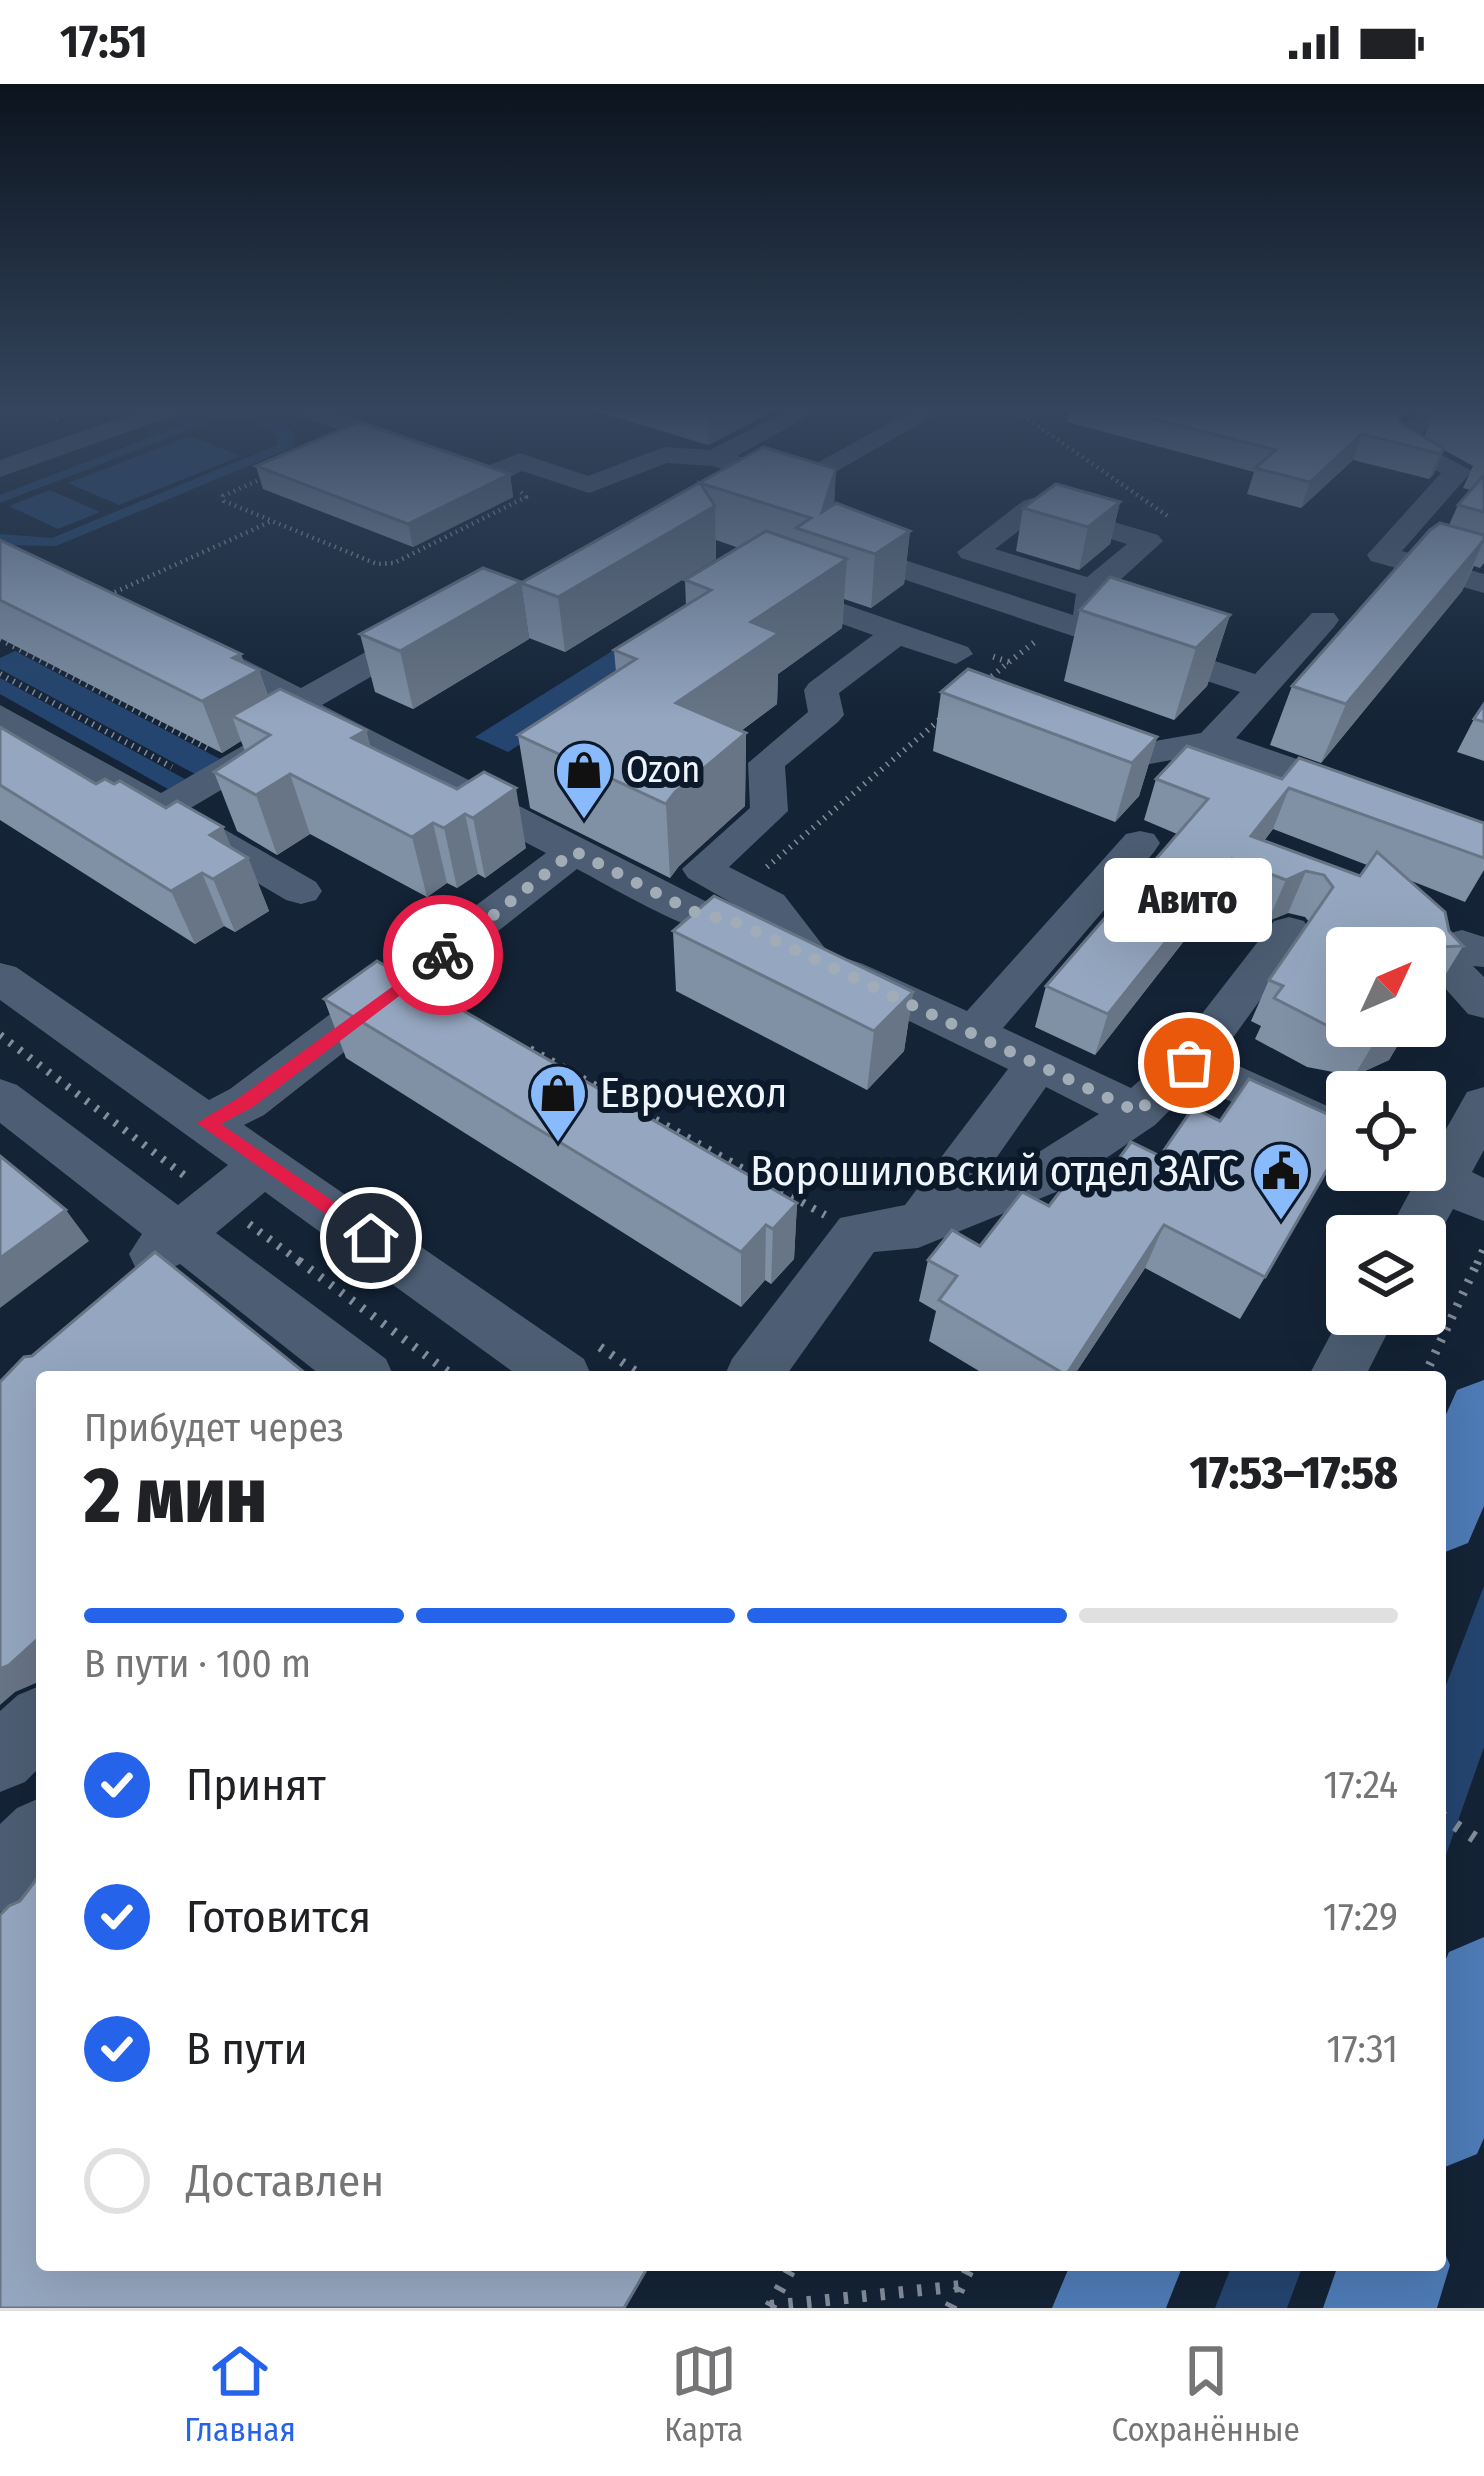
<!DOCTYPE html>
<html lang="ru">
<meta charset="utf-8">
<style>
body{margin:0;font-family:"Fira Sans Condensed",sans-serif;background:#f6f6f6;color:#202124;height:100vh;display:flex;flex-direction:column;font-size:45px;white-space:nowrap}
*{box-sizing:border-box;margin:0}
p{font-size:39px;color:#757577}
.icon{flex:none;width:66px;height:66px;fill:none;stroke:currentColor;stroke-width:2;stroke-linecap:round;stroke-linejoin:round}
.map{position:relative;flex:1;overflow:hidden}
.side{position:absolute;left:36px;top:1287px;width:1410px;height:900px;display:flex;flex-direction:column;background:#fff;border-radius:12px;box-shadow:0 12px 48px #0002}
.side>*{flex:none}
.needle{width:78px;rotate:46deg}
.buttons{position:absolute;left:1326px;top:843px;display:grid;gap:24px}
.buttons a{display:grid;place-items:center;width:120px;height:120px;border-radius:12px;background:#fff;box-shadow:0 12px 48px #0002;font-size:60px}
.pin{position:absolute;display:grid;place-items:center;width:102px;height:102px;color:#fff;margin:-51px;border:6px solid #fff;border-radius:50%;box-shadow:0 3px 12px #0007}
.courier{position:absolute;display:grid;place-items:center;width:120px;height:120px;margin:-60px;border:9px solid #e11d48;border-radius:50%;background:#fff;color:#222;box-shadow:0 3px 15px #0007}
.bubble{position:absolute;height:84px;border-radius:12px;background:#fff;box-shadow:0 12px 48px #0002;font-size:39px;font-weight:800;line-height:84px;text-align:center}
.head em{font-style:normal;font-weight:800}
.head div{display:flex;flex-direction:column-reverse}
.head{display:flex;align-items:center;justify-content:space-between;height:204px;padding:0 48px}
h1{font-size:78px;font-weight:800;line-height:90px}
.bar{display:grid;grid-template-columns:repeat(4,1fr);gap:18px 12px;align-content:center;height:144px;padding:0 48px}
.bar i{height:15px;border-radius:9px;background:#e0e0e0}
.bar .active{background:#2563eb}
.bar p{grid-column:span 4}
ol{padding:0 48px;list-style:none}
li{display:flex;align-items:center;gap:36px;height:132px}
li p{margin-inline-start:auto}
li .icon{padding:12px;border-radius:50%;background:#2563eb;color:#fff;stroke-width:4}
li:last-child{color:#757577}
li i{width:66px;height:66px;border:6px solid #e0e0e0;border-radius:50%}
.status{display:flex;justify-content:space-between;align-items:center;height:84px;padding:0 60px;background:#fff;direction:ltr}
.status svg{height:33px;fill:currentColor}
.menu{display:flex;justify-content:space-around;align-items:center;height:168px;border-top:3px solid #e0e0e0;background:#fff;font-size:33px;color:#757577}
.menu a{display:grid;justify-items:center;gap:6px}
.menu .active{color:#2563eb}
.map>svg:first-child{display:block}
.green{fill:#244570}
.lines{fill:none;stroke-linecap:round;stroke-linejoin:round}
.path-far4{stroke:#838d9b;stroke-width:4.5;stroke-dasharray:1.5 4.5;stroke-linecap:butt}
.path-far3{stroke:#838d9b;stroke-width:6;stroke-dasharray:1.5 6;stroke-linecap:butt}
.path-far2{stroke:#838d9b;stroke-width:8;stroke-dasharray:3 9;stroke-linecap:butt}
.path-far1{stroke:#838d9b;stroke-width:9;stroke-dasharray:3 10;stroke-linecap:butt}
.path{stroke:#838d9b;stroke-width:12;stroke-dasharray:4.5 14;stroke-linecap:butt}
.minor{fill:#4d5e74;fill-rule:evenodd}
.major{fill:#4e7bb6;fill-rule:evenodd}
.wall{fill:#8090a5;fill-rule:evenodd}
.shaded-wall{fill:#687586}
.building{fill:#95a7c0;stroke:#687586;stroke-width:3}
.route{fill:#e11d48}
.done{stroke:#a2acb7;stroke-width:12;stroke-dasharray:0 21.6}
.labels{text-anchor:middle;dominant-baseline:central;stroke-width:12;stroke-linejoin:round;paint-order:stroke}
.far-poi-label{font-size:36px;fill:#eff5fd;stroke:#0b192b;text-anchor:start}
.poi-label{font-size:42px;fill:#eff5fd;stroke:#0b192b;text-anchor:start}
</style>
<div class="status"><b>17:51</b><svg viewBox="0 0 49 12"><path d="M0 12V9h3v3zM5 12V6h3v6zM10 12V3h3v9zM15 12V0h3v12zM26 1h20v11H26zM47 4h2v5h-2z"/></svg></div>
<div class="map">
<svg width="1484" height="2224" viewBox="0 0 1484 2224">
<rect width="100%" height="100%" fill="#142336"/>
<!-- green -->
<g class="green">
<polygon points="241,330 277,336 295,349 294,363 56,462 0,461 0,450 52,454 277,361 279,352 256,338 213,337 0,419 0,411 208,331"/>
<polygon points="190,352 241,372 119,421 68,399"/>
<polygon points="50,406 100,428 58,445 9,422"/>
<polygon points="617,564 649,577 508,668 475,653"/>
<polygon points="15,567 220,675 195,690 0,585 0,574"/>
<polygon points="0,594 185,695 168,705 0,610"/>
<polygon points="1484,1502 1484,1663 1440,1788 1440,1617"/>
<polygon points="1232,2181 1303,2181 1287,2224 1215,2224"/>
</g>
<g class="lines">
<!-- path-far4 -->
<g class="path-far4">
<polyline points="34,325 60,337"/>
<polyline points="1000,325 1022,331 1169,433"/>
<polyline points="268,392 223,412 224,417 270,436"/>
<polyline points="104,513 272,437 377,480 394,479 526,413 521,408"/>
</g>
<!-- path-far3 -->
<g class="path-far3">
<polyline points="0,555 207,664"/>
<polyline points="1009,578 1036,557"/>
<polyline points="0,590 172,683"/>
<polyline points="986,597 1009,578 988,571"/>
<polyline points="767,783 943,633"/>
</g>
<!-- path-far2 -->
<g class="path-far2">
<polyline points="0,951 189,1095"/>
<polyline points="530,965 825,1131"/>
<polyline points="249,1140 303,1180"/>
<polyline points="1477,1180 1484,1164"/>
</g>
<!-- path-far1 -->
<g class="path-far1">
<polyline points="299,1177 455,1293"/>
<polyline points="600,1263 644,1293"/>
<polyline points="1424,1293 1478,1177"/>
</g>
<!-- path -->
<g class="path">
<polyline points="1440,1731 1484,1760"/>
<polyline points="770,2222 961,2202"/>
<polyline points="770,2223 793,2181"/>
<polyline points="950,2224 971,2181"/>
</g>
<!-- minor -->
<g class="minor">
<polygon points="146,325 182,325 178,330 0,393 0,376"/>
<polygon points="292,325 328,325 490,381 520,369 588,392 664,363 710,366 790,325 821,325 737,372 797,390 913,326 927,325 935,331 800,408 712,382 667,379 589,409 522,387 502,397 482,397 296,330"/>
<polygon points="1418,325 1445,325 1419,353 1420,359 1472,387 1402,467 1484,490 1484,509 1371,477 1367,471 1441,389 1394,363 1393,352"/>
<path d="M1033,414L1158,451L1163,457L1107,508L1104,541L1255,590L1312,529H1334L1339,536L1334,543L1236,654L1484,740V765L1210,669L1100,689L1072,680L1067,672L1072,664L1085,661L1103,666L1201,649L1240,608L849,477L845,471L860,462L871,465L1073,531L1076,510L961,474L957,468L1023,417ZM1037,433L1127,460L1087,493L995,465Z"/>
<path d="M778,497L968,563L973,570L956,580L901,562L839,609L844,631L838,638L785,682L788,727L729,783L784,811L831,872L824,882C798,890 790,877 775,857C733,876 619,807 577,785L264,1031L244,1041L584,1275L592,1293H520L265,1108L216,1149L386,1275L394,1293H323L180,1180L155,1192L136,1185L129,1170L142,1150L0,1039V995L17,1001L178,1121L228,1081L0,916V879L16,883L209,1016L230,1005L546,769L303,642L269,612L186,572L181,565L186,558H210L301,604L416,540H438L443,547L438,554L322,621L707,818L758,834L688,794L682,785L750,724L748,679L808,628L804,606L809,599L873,551L767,513L762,506Z"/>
<polygon points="0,621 161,709 261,651 287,651 292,659 287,667 189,725 316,798 322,807 316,816 301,820 286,816 0,647"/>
<path d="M1140,747L1154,750L1160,759L1154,768L1003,944L1131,1004L1173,967L1274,837L1289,833L1304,837L1310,847L1219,973L1347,1031V1071L1195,1001L1155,1041L1056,1108L918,1164L874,1168L785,1293H724L732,1275L840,1134L905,1121L1008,985L833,900L826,890L833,880L848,875L863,880L967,927L1126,750ZM1046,1003L1099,1030L1020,1080L978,1100Z"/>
<polygon points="1462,846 1484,853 1484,883 1473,882 1484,893 1484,934 1468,930 1428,885 1447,850"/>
<polygon points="1484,1003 1484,1066 1472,1088 1484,1094 1484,1137 1453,1125 1430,1167 1425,1169 1425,1152 1386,1152 1412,1104 1403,1100 1396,1086 1425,1086 1425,1068 1432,1070 1467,1008"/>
<polygon points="1347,1220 1347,1230 1397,1230 1365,1293 1308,1293"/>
<polygon points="42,1601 42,1681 25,1698 0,1708 0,1627 18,1611"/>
<polygon points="42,1713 42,1800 26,1817 0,1828 0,1740 17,1724"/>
</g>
<!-- major -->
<g class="major">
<polygon points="1484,1296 1484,1422 1468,1459 1440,1470 1440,1344 1457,1306"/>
<polygon points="1484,1853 1484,2054 1477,2070 1440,2085 1440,1889 1449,1868"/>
<polygon points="1440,2158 1450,2181 1437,2224 1323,2224 1338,2181 1440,2181"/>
<polygon points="1070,2181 1183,2181 1166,2224 1052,2224"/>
</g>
</g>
<!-- wall -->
<g class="wall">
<polygon points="592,325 777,325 708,361 592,326"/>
<polygon points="1069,325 1410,325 1399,338 1424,353 1436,325 1484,325 1484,479 1480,484 1474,482 1462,507 1321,679 1270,661 1292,602 1449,441 1458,421 1471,406 1463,404 1473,382 1444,366 1434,390 1429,395 1353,376 1301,424 1247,410 1254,388 1067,338"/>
<polygon points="763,363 836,385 834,420 910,447 904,500 871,524 844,515 842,544 778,590 777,620 741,647 746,649 745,722 679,782 670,794 530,724 518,651 616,588 614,566 686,522 685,496 739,464 716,456 716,475 565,568 529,554 521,499"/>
<polygon points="256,382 510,390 513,413 413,463 263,405"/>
<polygon points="1120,418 1110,460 1079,486 1016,467 1023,424"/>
<polygon points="0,456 259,586 268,612 366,646 370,663 526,764 485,794 478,790 457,804 447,799 427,813 310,750 277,771 237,747 214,688 245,667 241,657 222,669 0,554"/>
<polygon points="521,498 529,555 413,625 375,608 360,550"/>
<polygon points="1080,526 1230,531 1207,602 1174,636 1064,597"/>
<polygon points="941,608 1157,653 1139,712 1115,738 933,667"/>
<polygon points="1484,620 1484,677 1457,668 1474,635"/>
<polygon points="0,643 96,700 231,763 248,774 269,827 235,848 224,842 195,860 0,736"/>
<path d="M1156,695H1282L1484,739V786L1465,818L1409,796L1463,862L1438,903L1427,904L1347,942H1409L1389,976L1354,992L1307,983L1255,955L1261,942L1251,937L1269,896L1309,838L1305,833L1288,829L1268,837L1216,816L1095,971L1035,943L1046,902L1177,750L1144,736ZM1273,745L1367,781L1360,792L1264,757Z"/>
<polygon points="673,847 913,908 904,967 867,1006 676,907"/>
<polygon points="324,915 797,1119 794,1175 771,1200 765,1196 741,1223 346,974"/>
<polygon points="1071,1093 1265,1193 1240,1235 1145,1184 1073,1293 989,1293 929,1257 936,1227 919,1217 928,1176 980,1162 1049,1122"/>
</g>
<!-- shaded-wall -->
<g class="shaded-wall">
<polygon points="718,325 777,325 708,361 708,330"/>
<polygon points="1399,325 1410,325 1390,349"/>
<polygon points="1362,350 1353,376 1301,424 1310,398"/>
<polygon points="1444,365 1434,390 1429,395 1440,370"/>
<polygon points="836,385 833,437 822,428"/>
<polygon points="510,390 513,413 413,463 408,440"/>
<polygon points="1120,418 1110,460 1079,486 1088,443"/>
<polygon points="715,422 716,475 565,568 558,513"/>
<polygon points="910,447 904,500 871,524 875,470"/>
<polygon points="1484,456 1462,507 1321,679 1346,620"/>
<polygon points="847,475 842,544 778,590 777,620 679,692 676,619 751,538"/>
<polygon points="521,498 529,555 413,625 400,567"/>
<polygon points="1230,531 1207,602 1174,636 1196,564"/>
<polygon points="241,570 249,592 259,586 276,638 232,632 241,657 222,669 202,617 233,574"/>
<polygon points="366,646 382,705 352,654"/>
<polygon points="746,649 745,722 679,782 670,794 666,720 675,708"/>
<polygon points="1157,653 1139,712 1115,738 1132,679"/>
<polygon points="290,690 310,750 277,771 256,711"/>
<polygon points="516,704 526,764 485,794 473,734"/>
<polygon points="1289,704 1273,745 1245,780 1251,752"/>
<polygon points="465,730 478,790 457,804 444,744"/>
<polygon points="433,739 447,799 427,813 412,753"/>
<polygon points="223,743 238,780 248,774 269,827 235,848 213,795 210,751"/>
<polygon points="1232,775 1216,816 1095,971 1108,930"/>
<polygon points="1306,787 1288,829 1268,837 1286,796"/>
<polygon points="202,789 224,842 195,860 171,807"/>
<polygon points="913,908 904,967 867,1006 874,947"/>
<polygon points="1395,942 1409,942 1389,976 1354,992 1378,952"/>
<polygon points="797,1119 794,1175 771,1200 773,1145"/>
<polygon points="66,1126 89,1157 0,1224 0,1174"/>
<polygon points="766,1141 765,1196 741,1223 741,1168"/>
<polygon points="1164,1141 1145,1184 1073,1293 1065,1293"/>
<polygon points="42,1551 42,1593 36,1599 15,1608 0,1621 0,1585"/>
</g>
<!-- building -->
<g class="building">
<polygon points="689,325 718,325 708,330"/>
<polygon points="1115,325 1399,325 1399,338 1444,365 1440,370 1362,350 1310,398 1255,384 1276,366"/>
<polygon points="359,338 510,390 408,440 256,382"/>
<polygon points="763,363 836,385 822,428 836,419 910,447 875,470 796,444 811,434 700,399 715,422 558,513 521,499"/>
<polygon points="1484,391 1484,428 1458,421"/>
<polygon points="1056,400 1120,418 1088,443 1023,424"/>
<polygon points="1440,439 1484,451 1484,456 1346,620 1292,602 1430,446"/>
<polygon points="766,447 847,475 751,538 779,549 676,619 746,649 675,708 666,720 518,651 636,575 614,566 711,506 685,496"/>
<polygon points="0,456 241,570 233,574 259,586 202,617 0,516"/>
<polygon points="483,484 521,498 400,567 360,550"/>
<polygon points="1110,493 1230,531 1196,564 1080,526"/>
<polygon points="968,585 1157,653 1132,679 941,608"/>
<polygon points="280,605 366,646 352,654 457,705 484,688 516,704 473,734 465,730 444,744 433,739 412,753 290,690 256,711 214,688 270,651 232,632"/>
<polygon points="1484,620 1484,638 1474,635"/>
<polygon points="0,643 96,700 105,695 114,700 120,697 166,724 177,717 223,743 210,751 248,774 213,795 202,789 171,807 0,701"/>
<polygon points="1187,662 1282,695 1299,674 1484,739 1484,774 1289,704 1251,752 1360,792 1377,768 1445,828 1449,847 1463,862 1440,863 1433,893 1425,901 1425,864 1347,864 1347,942 1399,942 1378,952 1328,942 1274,914 1283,902 1269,896 1333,803 1324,791 1306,787 1286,796 1232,775 1108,930 1046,902 1208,715 1156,695"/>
<polygon points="714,812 913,908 874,947 673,847"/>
<polygon points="377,877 797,1119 773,1145 766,1141 741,1168 324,915"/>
<polygon points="1249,995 1347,1039 1347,1051 1265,1193 1164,1141 1066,1291 939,1216 957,1192 928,1176 952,1146 980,1162 1022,1108 1049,1122 1071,1093 1096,1106 1131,1058 1160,1072 1193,1024 1220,1037"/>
<polygon points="0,1072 66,1126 0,1174"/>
<polygon points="155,1168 310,1293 42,1293 42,1551 9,1581 0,1585 0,1298 24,1273 32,1272"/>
<polygon points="42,1788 42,2181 649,2181 624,2224 0,2224 0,1831 9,1822 20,1817"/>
</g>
<!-- sky -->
<linearGradient id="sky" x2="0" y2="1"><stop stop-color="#0b131e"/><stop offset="0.51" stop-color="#34455d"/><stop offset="1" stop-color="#34455d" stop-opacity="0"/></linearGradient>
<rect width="1484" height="636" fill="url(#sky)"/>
<!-- route -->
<polygon class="route" points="443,866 448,868 448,875 253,1023 221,1040 378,1148 381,1154 371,1162 197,1039 240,1013"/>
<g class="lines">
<!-- done -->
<polyline class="done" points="443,871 574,767 692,827 738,839 1138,1028 1189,979"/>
</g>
<!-- icons -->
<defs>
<g id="shop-pin" transform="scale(3)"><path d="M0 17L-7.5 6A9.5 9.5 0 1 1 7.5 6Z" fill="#89bafc" stroke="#0b192b"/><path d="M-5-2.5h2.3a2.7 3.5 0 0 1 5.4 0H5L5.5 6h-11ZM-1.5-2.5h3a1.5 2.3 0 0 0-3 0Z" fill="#111"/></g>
<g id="civic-pin" transform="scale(3)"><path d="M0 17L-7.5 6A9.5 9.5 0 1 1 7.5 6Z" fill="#89bafc" stroke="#0b192b"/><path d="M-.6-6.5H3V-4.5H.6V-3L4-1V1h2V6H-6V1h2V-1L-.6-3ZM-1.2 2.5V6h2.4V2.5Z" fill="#111"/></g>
</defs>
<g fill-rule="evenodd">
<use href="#shop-pin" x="584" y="686"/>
<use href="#shop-pin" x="558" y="1009"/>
<use href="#civic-pin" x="1281" y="1087"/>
</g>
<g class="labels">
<!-- far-poi labels -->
<g class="far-poi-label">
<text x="626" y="686">Ozon</text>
</g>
<!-- poi labels -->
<g class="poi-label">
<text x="600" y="1009">Еврочехол</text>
<text x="1239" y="1087" text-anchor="end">Ворошиловский отдел ЗАГС</text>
</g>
</g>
</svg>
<div class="buttons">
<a><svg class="needle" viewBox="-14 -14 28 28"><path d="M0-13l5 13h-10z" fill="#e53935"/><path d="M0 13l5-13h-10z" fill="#757577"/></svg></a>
<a><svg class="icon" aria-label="locate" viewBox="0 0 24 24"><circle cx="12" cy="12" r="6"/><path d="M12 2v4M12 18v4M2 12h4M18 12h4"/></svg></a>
<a><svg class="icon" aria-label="layers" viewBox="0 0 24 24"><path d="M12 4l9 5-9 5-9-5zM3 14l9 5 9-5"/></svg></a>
</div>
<div class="pin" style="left:1189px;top:979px;background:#ea580c"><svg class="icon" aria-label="bag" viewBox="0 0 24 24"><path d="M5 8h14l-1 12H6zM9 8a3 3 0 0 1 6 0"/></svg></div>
<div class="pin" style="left:371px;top:1154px;background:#1f2937"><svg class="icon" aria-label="home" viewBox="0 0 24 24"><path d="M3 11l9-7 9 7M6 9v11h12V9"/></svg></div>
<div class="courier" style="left:443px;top:871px"><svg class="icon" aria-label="bike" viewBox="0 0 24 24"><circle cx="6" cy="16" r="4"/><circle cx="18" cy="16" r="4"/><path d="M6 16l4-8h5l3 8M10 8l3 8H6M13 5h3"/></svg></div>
<div class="bubble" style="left:1104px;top:774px;width:168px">Авито</div>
<section class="side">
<div class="head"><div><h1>2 мин</h1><p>Прибудет через</p></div><em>17:53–17:58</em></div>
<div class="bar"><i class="active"></i><i class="active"></i><i class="active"></i><i></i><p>В пути · 100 m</p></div>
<ol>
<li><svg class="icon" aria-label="check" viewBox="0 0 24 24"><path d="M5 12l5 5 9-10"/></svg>Принят<p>17:24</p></li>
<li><svg class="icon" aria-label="check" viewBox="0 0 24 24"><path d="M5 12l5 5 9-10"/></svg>Готовится<p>17:29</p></li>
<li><svg class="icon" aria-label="check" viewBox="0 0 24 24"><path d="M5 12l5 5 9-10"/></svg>В пути<p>17:31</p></li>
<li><i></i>Доставлен</li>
</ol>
</section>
</div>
<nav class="menu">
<a class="active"><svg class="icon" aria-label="home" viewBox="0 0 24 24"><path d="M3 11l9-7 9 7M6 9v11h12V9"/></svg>Главная</a>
<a><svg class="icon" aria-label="map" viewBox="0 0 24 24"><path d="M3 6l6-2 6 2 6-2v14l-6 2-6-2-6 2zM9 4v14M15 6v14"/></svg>Карта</a>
<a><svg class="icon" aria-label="saved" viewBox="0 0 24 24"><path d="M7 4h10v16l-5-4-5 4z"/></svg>Сохранённые</a>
</nav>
